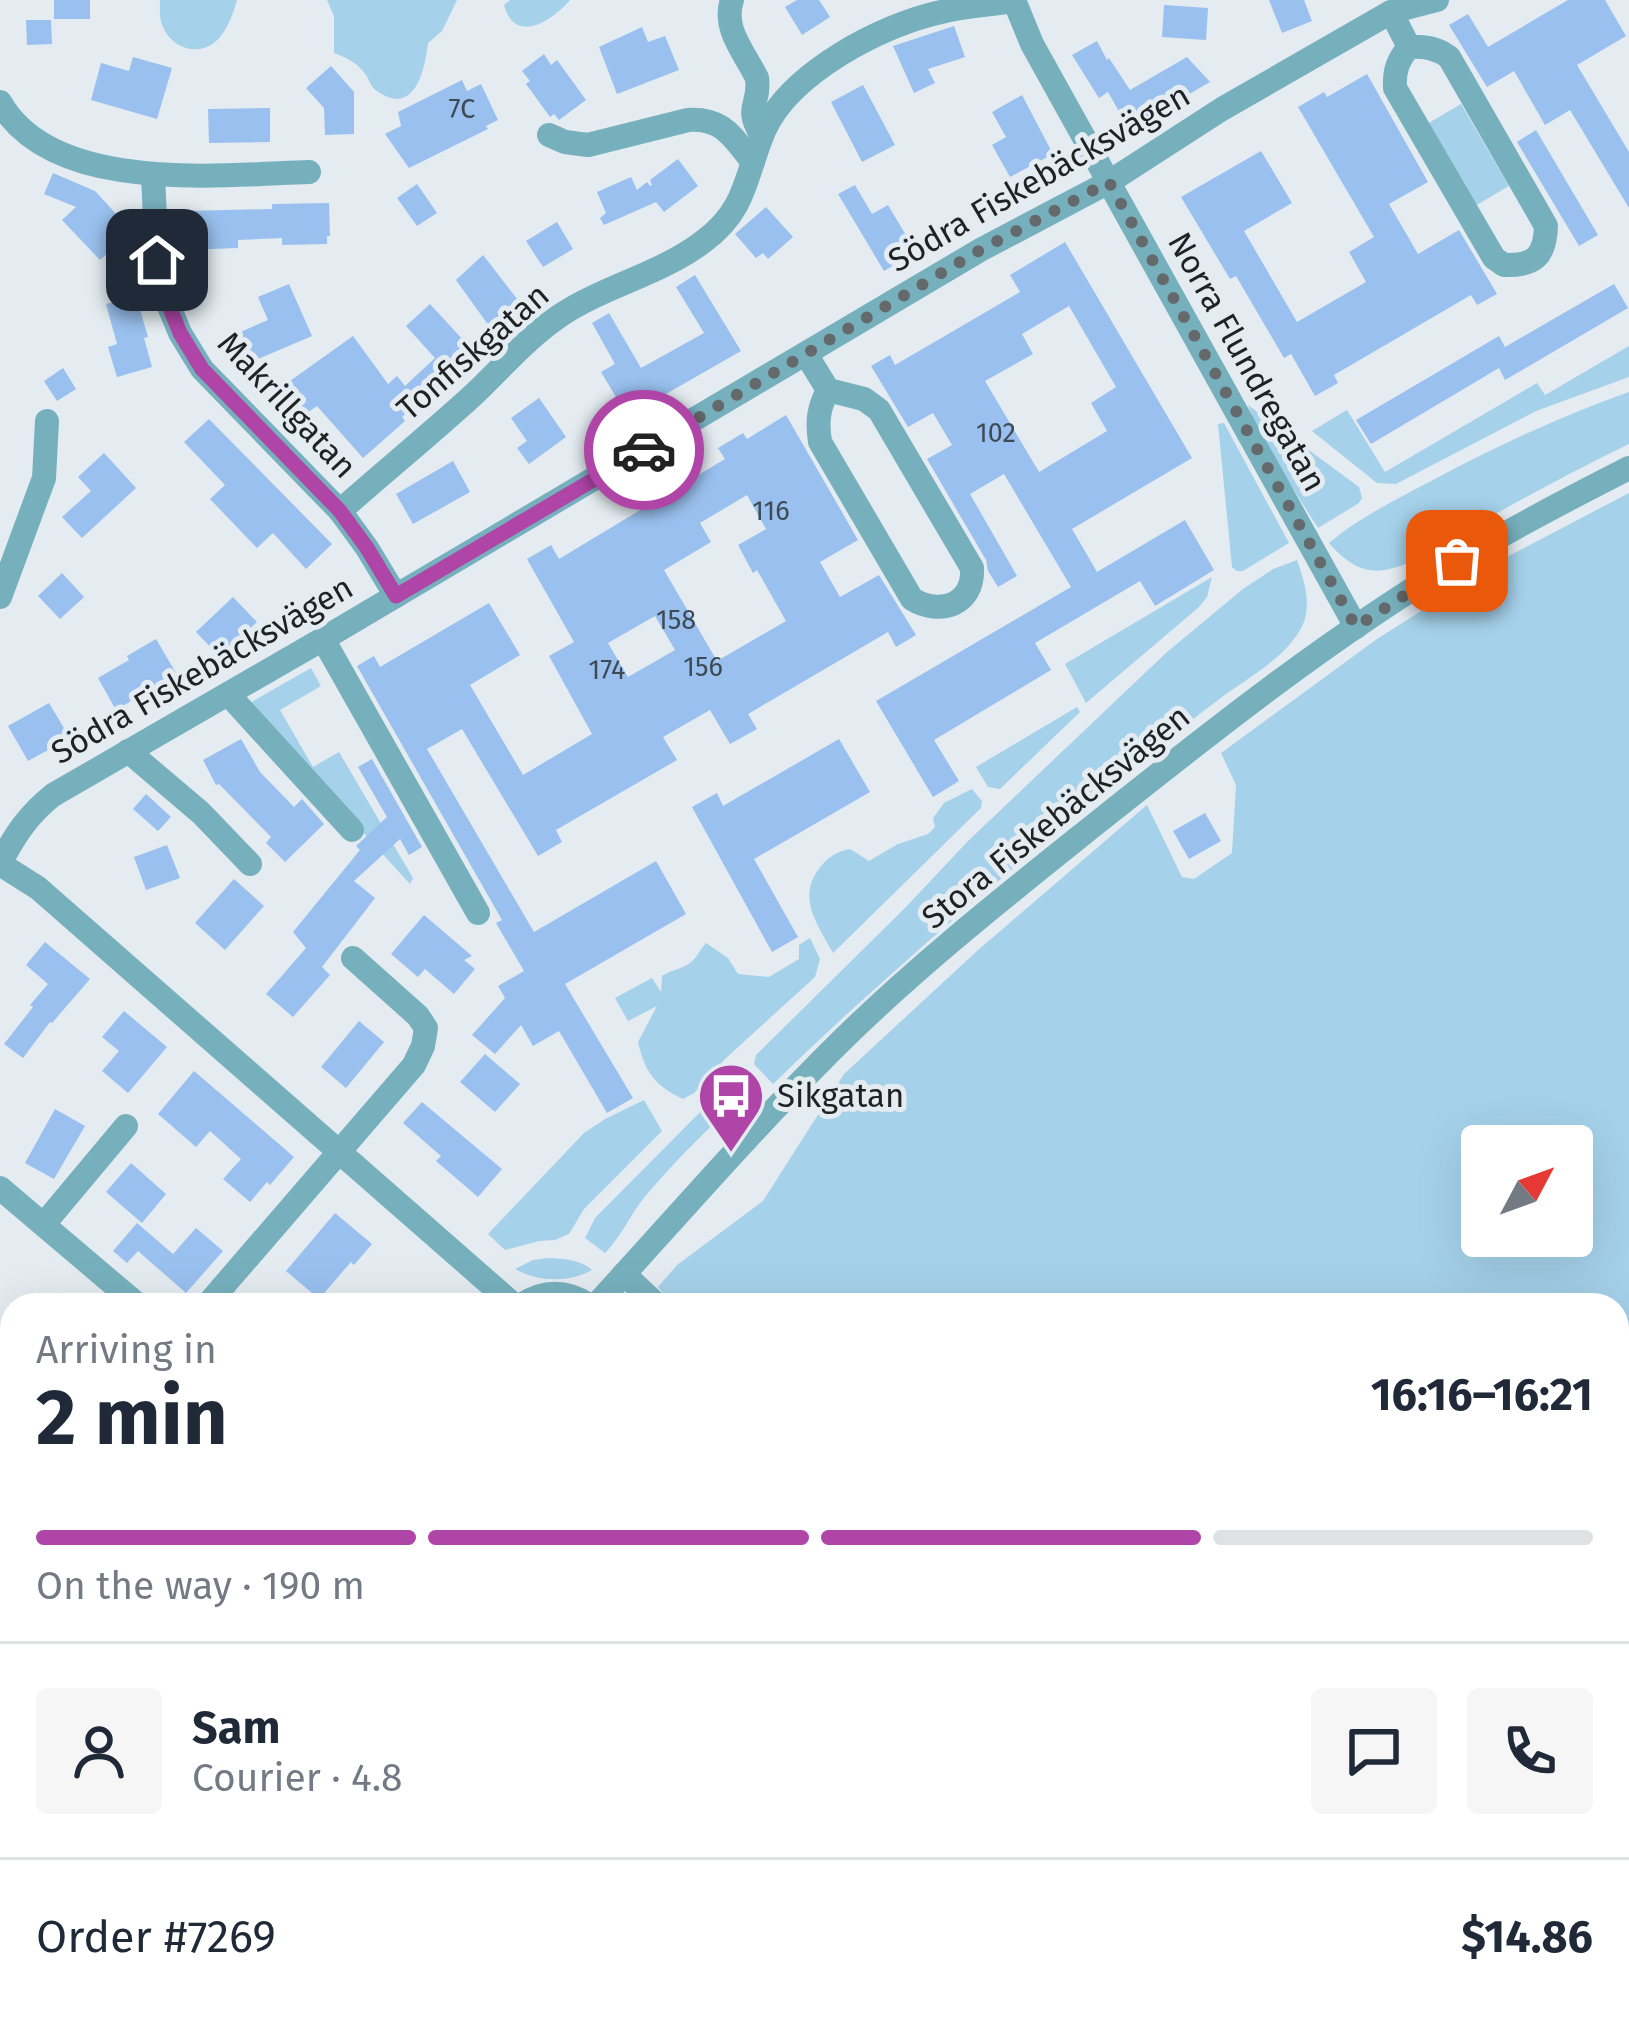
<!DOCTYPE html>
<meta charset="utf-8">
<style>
body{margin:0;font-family:"Fira Sans",sans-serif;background:#f6f6f7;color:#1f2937;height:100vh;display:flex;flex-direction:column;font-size:45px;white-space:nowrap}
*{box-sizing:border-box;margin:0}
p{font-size:39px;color:#747a83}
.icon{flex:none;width:66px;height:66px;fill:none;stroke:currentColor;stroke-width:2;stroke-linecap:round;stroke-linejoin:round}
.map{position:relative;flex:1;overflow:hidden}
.side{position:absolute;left:0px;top:1293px;width:1629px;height:747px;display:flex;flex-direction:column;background:#fff;border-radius:36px 36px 0 0;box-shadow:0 12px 48px #0002}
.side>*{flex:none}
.needle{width:78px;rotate:49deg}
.fabs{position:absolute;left:1461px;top:1125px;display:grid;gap:24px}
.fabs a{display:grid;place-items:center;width:132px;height:132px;border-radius:12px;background:#fff;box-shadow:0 12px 48px #0002;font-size:60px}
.pin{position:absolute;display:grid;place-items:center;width:102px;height:102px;color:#fff;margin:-51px;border-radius:24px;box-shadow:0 6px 18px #0006}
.courier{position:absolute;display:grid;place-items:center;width:120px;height:120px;margin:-60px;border:9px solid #af45a7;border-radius:50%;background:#fff;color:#222;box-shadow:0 3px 15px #0007}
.overview em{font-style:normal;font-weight:700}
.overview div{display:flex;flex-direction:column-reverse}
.overview{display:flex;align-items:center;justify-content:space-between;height:204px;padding:0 36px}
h1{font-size:78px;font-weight:700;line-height:90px}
.bar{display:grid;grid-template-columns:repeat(4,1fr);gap:18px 12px;align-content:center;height:144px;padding:0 36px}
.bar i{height:15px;border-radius:9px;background:#e0e1e3}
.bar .current{background:#af45a7}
.bar p{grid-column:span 4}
.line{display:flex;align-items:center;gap:30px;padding:0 36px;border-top:3px solid #e0e1e3}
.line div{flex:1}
.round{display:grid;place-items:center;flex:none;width:126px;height:126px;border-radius:12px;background:#f6f6f7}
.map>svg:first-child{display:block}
.green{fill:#a5d1ea;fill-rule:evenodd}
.building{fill:#99c0ee;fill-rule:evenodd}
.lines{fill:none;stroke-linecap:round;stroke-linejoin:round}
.minor{stroke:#77b0bd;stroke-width:24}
.done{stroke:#64696c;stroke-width:12;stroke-dasharray:0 21.6}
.route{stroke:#af45a7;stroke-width:15}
.labels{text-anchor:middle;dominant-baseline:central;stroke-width:10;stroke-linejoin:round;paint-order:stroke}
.number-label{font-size:27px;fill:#3e4a56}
.street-label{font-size:33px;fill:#1f2224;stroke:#e4ecf1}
.poi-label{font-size:33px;fill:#1f2224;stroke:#e4ecf1;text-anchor:start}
</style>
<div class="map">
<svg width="1629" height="2039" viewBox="0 0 1629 2039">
<rect width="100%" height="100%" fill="#e4ecf1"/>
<!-- green -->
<g class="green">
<path d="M160,0H237C232,16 227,32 214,43C197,56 173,48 164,29C159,21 160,10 160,0Z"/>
<path d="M327,0H457L442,31L428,43C425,69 415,118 377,91C370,86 371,83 366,75C358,63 347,58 334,53V16Z"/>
<path d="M510,0H570C553,20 515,46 504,5Z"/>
<polygon points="1461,104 1509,186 1475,206 1427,124"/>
<polygon points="1629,346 1629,377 1536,411 1396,484 1377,483 1312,431 1347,410 1385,472 1537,383 1545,395"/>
<path d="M1629,392V444C1575,470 1522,499 1470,528C1444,542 1415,565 1385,570C1361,574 1344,560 1329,543C1360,517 1397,499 1433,480C1497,446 1561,416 1629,392Z"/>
<polygon points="1248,405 1359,487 1362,498 1359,503 1318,528 1258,434"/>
<polygon points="1224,423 1289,543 1243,571 1237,571 1232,567 1218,424"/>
<path d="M1629,493V1519L1617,1529V1305H672L658,1287L677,1265L763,1201L844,1074L977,951L1147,805L1182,877L1194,879L1232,853L1236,785L1221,753L1377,639L1503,559ZM1482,1146H1572V1236H1482Z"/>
<path d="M1297,560C1305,583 1313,608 1300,630C1282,661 1244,680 1217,701C1192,719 1169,739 1146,759C1018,863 891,969 773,1084L754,1064L756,1055L905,908L968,841L1167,652L1243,589L1273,569Z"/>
<polygon points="1212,577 1207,597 1199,607 1086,703 1065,664"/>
<polygon points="311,668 321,686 280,710 313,767 339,752 413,878 410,884 253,712 250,706 253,701"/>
<polygon points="1077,707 1080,712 1000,789 988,787 976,767"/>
<path d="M972,789L982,801L981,808L833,953C819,927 797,899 818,870C827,858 835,852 850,849L869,861L898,844L928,834L935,827L933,818L944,803Z"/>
<path d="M810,938L820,959L815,977L725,1059L694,1093L683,1099C655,1086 645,1072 638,1042L657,1006L628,1021L615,998L652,978L661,992L662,976C672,969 682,970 691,962C697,958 700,949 706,943L728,958L738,974L769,977L799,959V945Z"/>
<path d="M747,1065L750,1080L756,1086C714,1122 679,1156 643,1199C629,1217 621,1237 605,1253L585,1238L595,1218Z"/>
<polygon points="644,1100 662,1131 584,1209 569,1234 555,1240 539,1241 505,1250 488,1234 584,1133 605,1119"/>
<path d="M548,1258C563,1259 580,1259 592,1270C569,1283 538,1282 515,1269L533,1260Z"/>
<polygon points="12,1669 12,1806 0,1809 0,1676"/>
<polygon points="972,2028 1081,2028 1090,2039 981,2039"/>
<polygon points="1231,2028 1287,2028 1314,2039 1240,2039"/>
</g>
<!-- building -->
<g class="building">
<rect x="54" y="0" width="36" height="19"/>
<polygon points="797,0 819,0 830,17 802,35 785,7"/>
<polygon points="1269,0 1304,0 1312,21 1282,33"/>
<polygon points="1568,0 1605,0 1626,36 1577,65 1629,152 1629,208 1570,110 1545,125 1514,71 1487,87 1449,25 1468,14 1488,47"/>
<polygon points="1164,5 1208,8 1206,40 1162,37"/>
<polygon points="26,20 51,20 52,44 27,45"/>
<polygon points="954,26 965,57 928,69 935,83 914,93 893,46"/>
<polygon points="642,27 648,42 665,36 679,70 617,94 599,47"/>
<polygon points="1097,41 1107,60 1109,58 1130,90 1187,57 1210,82 1129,129 1108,92 1099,98 1072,55"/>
<polygon points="544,54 551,65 557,60 586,100 559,120 554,114 550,117 526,84 530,81 522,71"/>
<polygon points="133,57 172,68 157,119 91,100 101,63 129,71"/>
<polygon points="331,66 354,92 354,134 325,135 324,108 306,88"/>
<polygon points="1367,74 1428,182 1389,204 1418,254 1459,230 1497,294 1477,305 1471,295 1334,375 1338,383 1315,396 1291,354 1284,358 1236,276 1230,279 1181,197 1261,151 1292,203 1244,231 1297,322 1366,282 1349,252 1374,237 1298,107 1324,92 1327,97"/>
<polygon points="462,80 467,91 481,84 498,120 486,126 488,129 409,168 385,134 401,126 398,112"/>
<polygon points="863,85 895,145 862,162 831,102"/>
<polygon points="1022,95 1053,154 1010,177 992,145 1006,137 992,112"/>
<polygon points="270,108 270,142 209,143 208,109"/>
<polygon points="1536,130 1598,235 1579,246 1517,142"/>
<polygon points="678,159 698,186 664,212 656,202 604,225 600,218 606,213 597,192 631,177 637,190 647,182 650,186 652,185 650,180"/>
<polygon points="53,173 95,191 119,217 115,222 128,235 100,260 62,220 76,207 44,194"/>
<polygon points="417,184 437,213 417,226 397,198"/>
<polygon points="855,185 872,214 888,205 916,252 884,271 838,194"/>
<polygon points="329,203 330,236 327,236 327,244 282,245 282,238 238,240 238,248 187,250 186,211 272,209 272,204"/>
<polygon points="766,207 793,237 768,259 763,253 756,258 735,234"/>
<polygon points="557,222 573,249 543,267 526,241"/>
<path d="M1065,242L1192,458L1072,529L1097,572L1185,520L1214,570L1155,606L1140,581L1035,643L1051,670L934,740L959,781L933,797L876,701L1071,587L1004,474L970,494L1017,576L998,587L988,571L986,560L927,459L952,445L933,413L908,427L871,366L890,355L895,365L1020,292L1010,275ZM1069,306L1116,387L1091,403L1107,431L1039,472L985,381L1033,354L1022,334Z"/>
<polygon points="483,255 525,309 494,333 456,280"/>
<polygon points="695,275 741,351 659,398 660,400 629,419 601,372 615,364 592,323 609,313 641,368 704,333 676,287"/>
<polygon points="289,284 312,336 251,362 238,333 268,320 258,297"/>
<polygon points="1614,284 1628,308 1505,380 1499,368 1371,444 1356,420 1499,336 1505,347"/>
<polygon points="136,296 148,337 144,338 152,367 117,377 108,347 117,344 106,304"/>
<polygon points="430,304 476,354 443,385 441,382 402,417 405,421 363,458 317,406 304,415 283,386 353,336 388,384 397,376 405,386 435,358 406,326"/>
<polygon points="63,368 76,389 57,401 44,381"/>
<polygon points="539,398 566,437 529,464 517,448 527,441 511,418"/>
<path d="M786,415L858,540L820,562L840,597L879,575L916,635L896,647L888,632L748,714L757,729L730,744L710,710L663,737L677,760L556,830L562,842L538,856L462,729L427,749L534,932L656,861L686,914L565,984L633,1098L607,1113L559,1031L533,1046L521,1025L495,1054L472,1035L505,998L498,986L524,971L496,923L502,920L357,666L374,656L380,667L489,603L520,655L470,685L523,775L592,734L549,656L574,642L527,559L551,545L559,559L725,459L718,448L743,433L747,439ZM747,495L766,529L738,545L753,573L757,570L786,621L717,661L664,570L711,542L700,523ZM655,616L675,650L628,677L608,643Z"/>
<polygon points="209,419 332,544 306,569 273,533 257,548 210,499 225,485 184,442"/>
<polygon points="104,453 136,488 82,538 62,517 91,491 78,477"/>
<polygon points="453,461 470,492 413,524 396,494"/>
<polygon points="62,573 84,597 60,619 38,596"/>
<polygon points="233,597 257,622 220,657 196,632"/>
<polygon points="156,639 179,678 150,695 148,691 116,710 98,678 129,660 127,656"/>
<polygon points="49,703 70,738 28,761 8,726"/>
<polygon points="241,739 260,772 294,807 302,799 324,824 285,862 266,843 271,837 219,784 216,785 203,760"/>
<polygon points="839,739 870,792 754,859 798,937 772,952 692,807 717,793 723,806"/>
<polygon points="372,759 422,847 409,855 400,839 354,881 375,898 322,967 330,975 293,1017 266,994 306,948 293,932 360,850 356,846 387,817 358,767"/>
<polygon points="146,794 171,817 158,831 133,809"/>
<polygon points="1205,813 1221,841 1189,859 1173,831"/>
<polygon points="167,845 180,878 146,890 134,857"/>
<polygon points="234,879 264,906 225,950 195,923"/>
<polygon points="424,915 472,956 464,960 475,969 454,994 425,969 418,977 391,954"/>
<polygon points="45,942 90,979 52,1023 50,1022 23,1058 4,1044 33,1007 30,1005 48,984 26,965"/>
<polygon points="124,1011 167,1047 128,1093 102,1071 119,1051 102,1037"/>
<polygon points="359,1021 384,1042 346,1088 321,1067"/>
<polygon points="485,1054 520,1084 495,1112 460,1082"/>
<polygon points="194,1071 294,1157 270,1185 267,1182 250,1202 223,1179 241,1159 210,1131 196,1147 158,1114"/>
<polygon points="422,1102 502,1169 478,1197 436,1161 441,1156 403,1123"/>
<polygon points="55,1109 85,1126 54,1179 25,1163"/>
<polygon points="131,1163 166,1194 142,1223 106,1192"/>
<polygon points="335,1213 372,1244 354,1265 351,1262 319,1299 286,1271"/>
<polygon points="137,1223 173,1254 196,1228 223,1251 186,1293 138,1251 127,1263 113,1251"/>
</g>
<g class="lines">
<!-- minor -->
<g class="minor">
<path d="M732,0C722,29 745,53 757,78C761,106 743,105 762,136"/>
<polyline points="1014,0 1032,44 1356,627"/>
<path d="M1391,12L1409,47C1425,46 1436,48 1449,57L1546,226C1545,256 1535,266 1504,265L1494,258L1395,88C1394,70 1398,60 1409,47"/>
<path d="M0,102C52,194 219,175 309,172"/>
<path d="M549,135L565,142L588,145L688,120C724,118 732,137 753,162"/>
<polyline points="153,176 157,260 166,299 180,333 202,369 340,511 367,548 396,596"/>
<path d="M806,354L828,390C818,409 817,422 820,442L912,599C940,616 974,605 972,568L879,410L864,399L828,390"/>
<path d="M340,511C383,473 428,436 471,397C500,370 526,339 558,317C603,286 662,274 704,241C747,209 745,176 764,131C790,73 881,25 941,12C965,6 990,5 1014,1"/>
<polyline points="0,597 44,478 47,421"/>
<polyline points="323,639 478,913"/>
<polyline points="228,694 352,830"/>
<polyline points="128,751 201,813 250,864"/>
<path d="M0,864C14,836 28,815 53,795L323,639L982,249L1109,182L1222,109L1391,12L1437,0"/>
<polyline points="0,864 38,888 514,1305"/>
<polyline points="0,1188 138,1305"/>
<polyline points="44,1224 126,1126"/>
<polyline points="624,1274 657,1305"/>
<polyline points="207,1305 414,1065 423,1046 426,1028 418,1016 353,958"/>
<path d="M521,1305C544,1290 566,1290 589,1305"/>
<path d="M596,1305C674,1220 749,1133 831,1051C912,970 1003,898 1093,826C1211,732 1332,636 1461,559C1516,526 1572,497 1629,468"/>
<polyline points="0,1499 12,1488"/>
<polyline points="1617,1545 1629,1536"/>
<polyline points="0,1823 12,1820"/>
<polyline points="203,2028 212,2039"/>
<polyline points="662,2028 674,2039"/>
<polyline points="797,2028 807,2039"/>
<polyline points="1163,2028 1172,2039"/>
<polyline points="231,2039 252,2028"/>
<polyline points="704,2039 710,2028"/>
</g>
</g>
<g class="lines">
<!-- done -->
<polyline class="done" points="644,450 982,249 1109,182 1356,627 1457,561"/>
<!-- route -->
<polyline class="route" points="157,260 166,298 180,333 202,369 340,511 367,548 396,596 644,450"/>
</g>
<!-- icons -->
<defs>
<g id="bus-pin" transform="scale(3.45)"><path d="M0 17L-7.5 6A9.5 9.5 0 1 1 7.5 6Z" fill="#af45a7" stroke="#e4ecf1"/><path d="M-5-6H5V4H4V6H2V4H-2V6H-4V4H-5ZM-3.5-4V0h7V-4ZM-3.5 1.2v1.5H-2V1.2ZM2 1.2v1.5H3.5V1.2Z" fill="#fff"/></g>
</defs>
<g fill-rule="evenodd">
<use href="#bus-pin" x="731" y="1096"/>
</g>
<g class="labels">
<!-- number labels -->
<g class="number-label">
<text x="462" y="109">7C</text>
<text x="996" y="433">102</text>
<text x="771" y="511">116</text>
<text x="676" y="620">158</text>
<text x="703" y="667">156</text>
<text x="607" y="670">174</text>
</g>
<!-- street labels -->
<g class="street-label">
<text transform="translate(1039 178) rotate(-30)">Södra Fiskebäcksvägen</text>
<text transform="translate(473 352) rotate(-41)">Tonfiskgatan</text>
<text transform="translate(1247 362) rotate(61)">Norra Flundregatan</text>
<text transform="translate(287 405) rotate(47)">Makrillgatan</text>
<text transform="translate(202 670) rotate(-30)">Södra Fiskebäcksvägen</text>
<text transform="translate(1056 817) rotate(-39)">Stora Fiskebäcksvägen</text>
</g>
<!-- poi labels -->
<g class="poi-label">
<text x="777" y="1096">Sikgatan</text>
</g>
</g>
</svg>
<div class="fabs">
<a><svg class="needle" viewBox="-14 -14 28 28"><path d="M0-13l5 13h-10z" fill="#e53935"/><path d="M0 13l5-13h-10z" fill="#747a83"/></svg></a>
</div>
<div class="pin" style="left:1457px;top:561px;background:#ea580c"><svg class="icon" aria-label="bag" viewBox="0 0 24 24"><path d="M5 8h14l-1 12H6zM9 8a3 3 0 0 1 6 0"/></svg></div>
<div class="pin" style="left:157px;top:260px;background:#1f2937"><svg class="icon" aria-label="home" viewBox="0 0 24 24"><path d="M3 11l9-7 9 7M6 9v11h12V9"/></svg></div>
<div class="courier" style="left:644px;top:450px"><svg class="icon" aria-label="car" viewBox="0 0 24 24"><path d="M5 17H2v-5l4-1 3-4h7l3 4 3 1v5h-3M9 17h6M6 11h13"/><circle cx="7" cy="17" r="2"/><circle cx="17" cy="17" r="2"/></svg></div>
<section class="side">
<div class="overview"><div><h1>2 min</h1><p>Arriving in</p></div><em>16:16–16:21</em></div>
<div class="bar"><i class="current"></i><i class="current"></i><i class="current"></i><i></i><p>On the way · 190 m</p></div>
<div class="line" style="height:216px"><a class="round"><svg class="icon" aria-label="person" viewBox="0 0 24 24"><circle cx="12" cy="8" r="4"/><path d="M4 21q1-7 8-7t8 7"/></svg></a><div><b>Sam</b><p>Courier · 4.8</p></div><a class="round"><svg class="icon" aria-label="chat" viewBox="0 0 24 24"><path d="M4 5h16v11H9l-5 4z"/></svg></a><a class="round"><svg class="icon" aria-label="phone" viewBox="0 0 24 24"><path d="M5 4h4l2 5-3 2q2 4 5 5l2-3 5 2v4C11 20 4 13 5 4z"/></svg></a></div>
<div class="line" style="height:156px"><div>Order #7269</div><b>$14.86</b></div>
</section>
</div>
